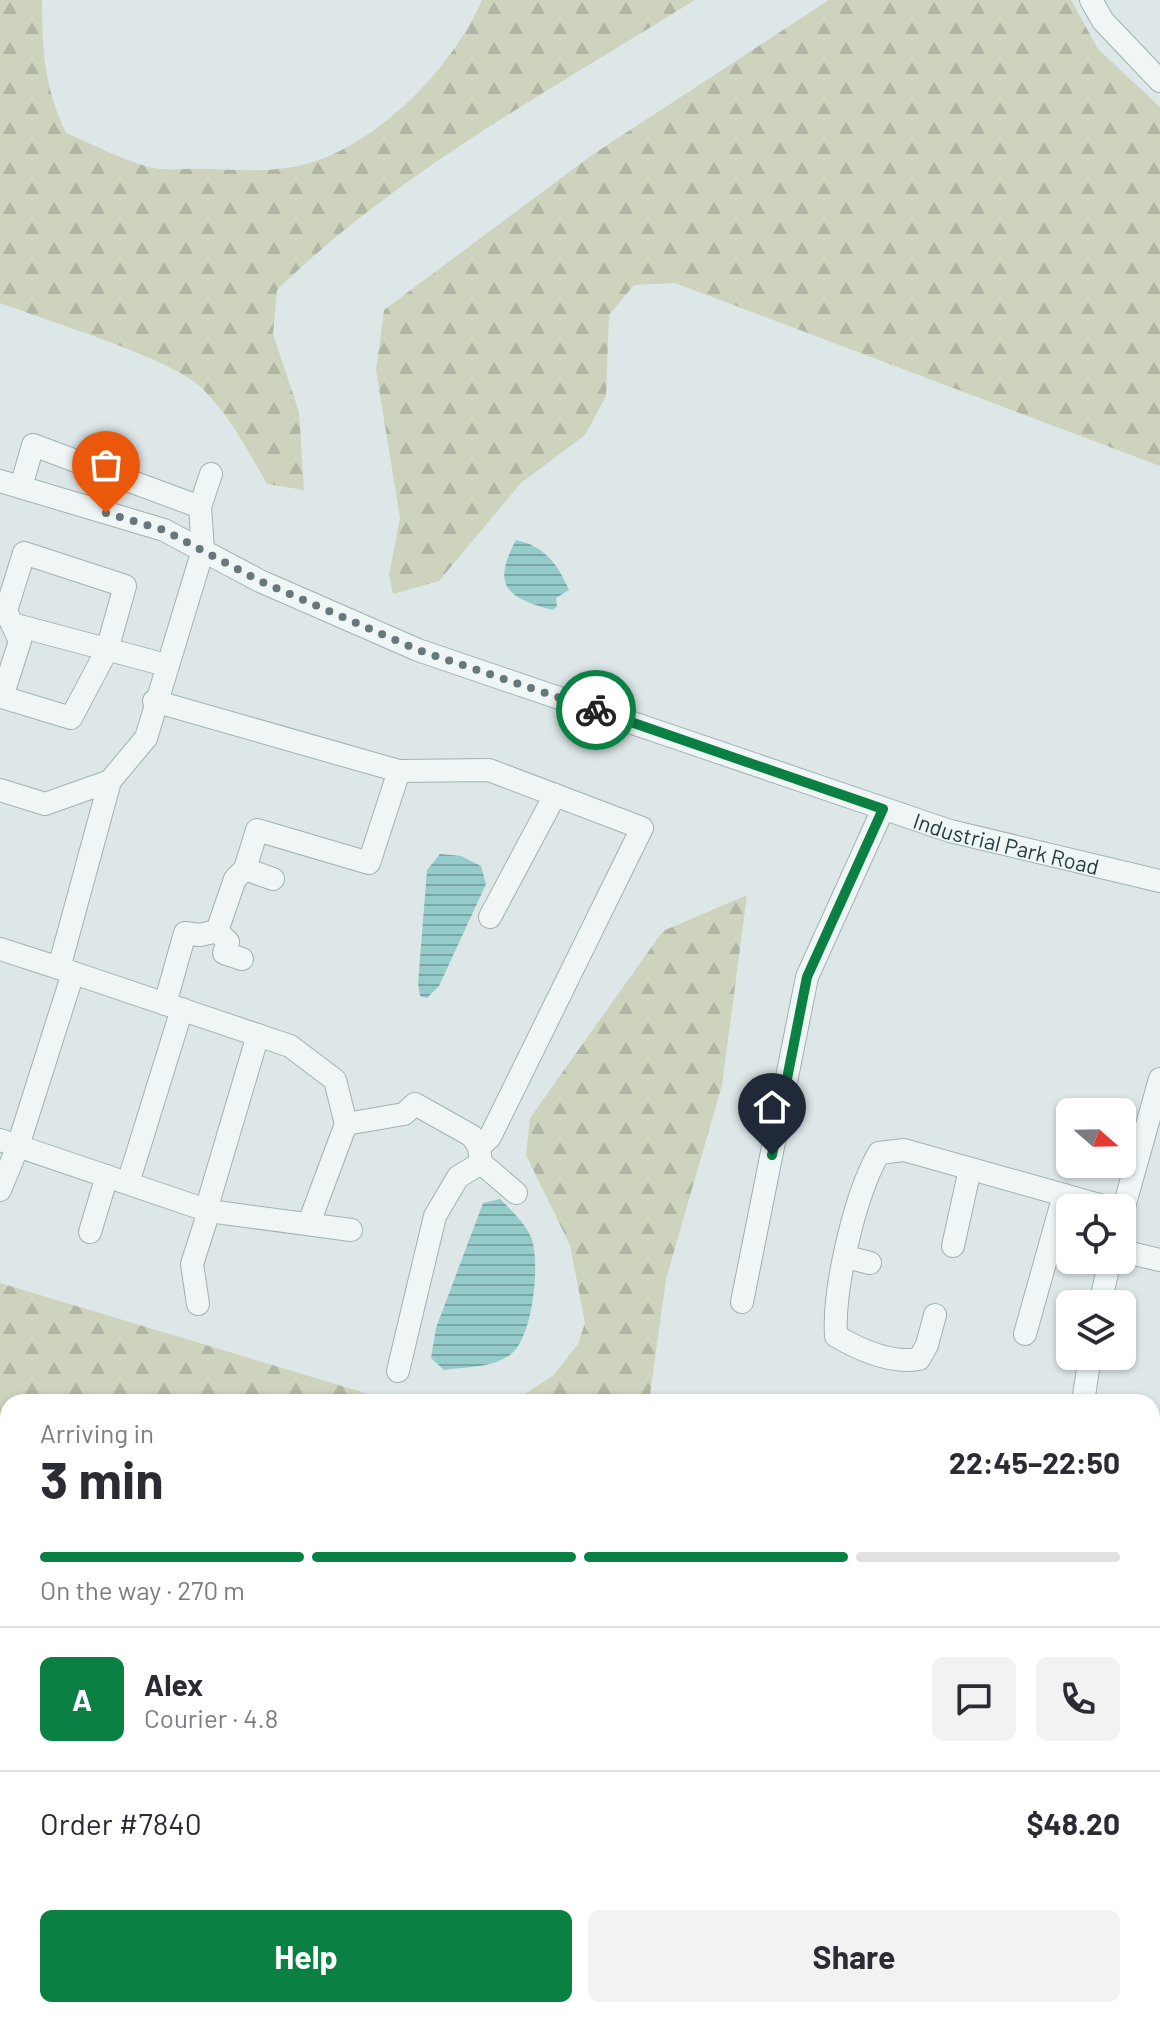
<!DOCTYPE html>
<meta charset="utf-8">
<style>
body{margin:0;font-family:Barlow,sans-serif;background:#f2f2f3;color:#2b2b33;height:100vh;display:flex;flex-direction:column;font-size:30px;white-space:nowrap}
*{box-sizing:border-box;margin:0}
p{font-size:26px;color:#7c7c81}
.icon{flex:none;width:44px;height:44px;fill:none;stroke:currentColor;stroke-width:2;stroke-linecap:round;stroke-linejoin:round}
.map{position:relative;flex:1;overflow:hidden}
.side{position:absolute;left:0px;top:1394px;width:1160px;height:624px;display:flex;flex-direction:column;background:#fff;border-radius:24px 24px 0 0;box-shadow:0 2px 6px #0004}
.side>*{flex:none}
.needle{width:52px;rotate:110deg}
.tools{position:absolute;left:1056px;top:1098px;display:grid;gap:16px}
.tools a{display:grid;place-items:center;width:80px;height:80px;border-radius:12px;background:#fff;box-shadow:0 2px 6px #0004;font-size:40px}
.pin{position:absolute;display:grid;place-items:center;width:68px;height:68px;color:#fff;margin:-82px -34px;border-radius:50% 50% 50% 0;rotate:-45deg;box-shadow:0 0 8px #0007}
.pin .icon{rotate:45deg}
.courier{position:absolute;display:grid;place-items:center;width:80px;height:80px;margin:-40px;border:6px solid #0b8043;border-radius:50%;background:#fff;color:#222;box-shadow:0 2px 10px #0007}
.summary em{font-style:normal;font-weight:700}
.summary div{display:flex;flex-direction:column-reverse}
.summary{display:flex;align-items:center;justify-content:space-between;height:136px;padding:0 40px}
h1{font-size:52px;font-weight:700;line-height:60px}
.bar{display:grid;grid-template-columns:repeat(4,1fr);gap:12px 8px;align-content:center;height:96px;padding:0 40px}
.bar i{height:10px;border-radius:6px;background:#e1e1e2}
.bar .selected{background:#0b8043}
.bar p{grid-column:span 4}
.line{display:flex;align-items:center;gap:20px;padding:0 40px;border-top:2px solid #e1e1e2}
.line div{flex:1}
.round{display:grid;place-items:center;flex:none;width:84px;height:84px;border-radius:12px;background:#f2f2f3}
.cta{display:flex;gap:16px;margin-top:auto;padding:16px 40px}
.cta a{flex:1;height:92px;border-radius:12px;background:#0b8043;color:#fff;font-size:32px;font-weight:700;line-height:92px;text-align:center}
.cta a+a{background:#f2f2f3;color:#2b2b33}
.map>svg:first-child{display:block}
.forest{fill:url(#forest-firs)}
.water{fill:url(#water-rules)}
.lines{fill:none;stroke-linecap:round;stroke-linejoin:round}
.stream{stroke:#95cccb;stroke-width:5}
.minor-casing{stroke:#a2b1b2;stroke-width:24}
.minor{stroke:#f0f6f6;stroke-width:22}
.rail-casing{stroke:#769093;stroke-width:8}
.rail{stroke:#edf5f6;stroke-width:5;stroke-dasharray:15;stroke-linecap:butt}
.done{stroke:#65787b;stroke-width:8;stroke-dasharray:0 14.4}
.route{stroke:#0b8043;stroke-width:10}
.labels{text-anchor:middle;dominant-baseline:central;stroke-width:6;stroke-linejoin:round;paint-order:stroke}
.street-label{font-size:22px;fill:#253d40;stroke:#edf5f6}
</style>
<div class="map">
<svg width="1160" height="2018" viewBox="0 0 1160 2018">
<defs>
<pattern id="forest-firs" width="22" height="20" patternUnits="userSpaceOnUse" patternTransform="scale(2)"><rect width="22" height="20" fill="#ced3be"/><path d="M5 1l3.5 6h-7zM16 11l3.5 6h-7z" fill="#b1b6a4"/></pattern>
<pattern id="water-rules" width="6" height="5" patternUnits="userSpaceOnUse" patternTransform="scale(2)"><rect width="6" height="5" fill="#95cccb"/><path d="M0 2.5h6" fill="none" stroke="#79a7a6"/></pattern>
</defs>
<rect width="100%" height="100%" fill="#dde7e8"/>
<!-- forest -->
<g class="forest">
<path d="M0,0H42C42,52 44,85 66,133C92,144 119,158 145,166C163,172 187,168 206,169C241,170 276,173 310,163C380,142 454,66 482,0H695C551,90 399,171 277,290L273,334L299,412L304,490L267,484C248,451 230,416 202,388C171,358 47,321 0,303Z"/>
<polygon points="829,0 1071,0 1098,49 1160,107 1160,466 675,283 634,285 609,315 606,396 585,435 521,483 439,581 393,594 389,575 400,518 376,370 384,310 592,155"/>
<polygon points="747,895 722,1085 666,1279 649,1402 497,1402 520,1397 554,1375 578,1344 585,1323 570,1245 526,1155 530,1118 663,931"/>
<polygon points="0,1283 395,1402 8,1402 8,1481 0,1479"/>
<polygon points="1152,1663 1160,1668 1160,1865 1152,1860"/>
</g>
<!-- water -->
<g class="water">
<path d="M516,540C544,546 558,564 569,590L556,598L557,606L553,610C507,598 491,586 516,540Z"/>
<polygon points="440,854 461,856 481,866 486,884 439,986 427,998 420,996 418,984 427,870"/>
<path d="M500,1199C510,1209 525,1223 531,1237C541,1262 533,1339 510,1355C491,1368 466,1367 444,1370L431,1358L436,1328L483,1203Z"/>
<polygon points="0,1501 8,1503 8,1872 0,1868"/>
<polygon points="1152,1870 1160,1874 1160,2018 385,2018 352,2010 1152,2010"/>
<polygon points="211,2010 323,2010 230,2018"/>
</g>
<g class="lines">
<!-- stream -->
<polyline class="stream" points="298,2018 309,2010"/>
<!-- minor casing -->
<g class="minor-casing">
<g id="minor">
<polyline points="1091,0 1103,21 1160,81"/>
<path id="s1" d="M0,481L164,530L260,581L418,650L950,831L1160,881"/>
<polyline points="200,507 211,474"/>
<polygon points="24,553 125,586 107,650 71,718 2,697 20,641 6,611"/>
<polyline points="12,624 166,665"/>
<polyline points="154,701 399,771 489,770 642,828 490,1137 479,1147 472,1136 415,1104 404,1114 346,1124"/>
<polyline points="0,790 45,804 110,781 146,738 203,550 200,507 33,445 21,487"/>
<polyline points="273,879 245,869 257,830 369,863 399,771"/>
<polyline points="490,917 555,795"/>
<polyline points="217,931 235,879 245,869"/>
<polyline points="0,949 59,968 110,781"/>
<polyline points="59,968 290,1046 335,1080 346,1124 309,1223"/>
<polyline points="165,1004 185,933 200,935 217,931 228,942 224,953 242,959"/>
<polyline points="0,1140 209,1211 351,1230"/>
<polyline points="481,1163 516,1193"/>
<polyline points="128,1183 182,1009"/>
<polyline points="0,1190 18,1146 73,973"/>
<polyline points="206,1210 258,1035"/>
<polyline points="1122,1214 1160,1079"/>
<polyline points="90,1232 107,1176"/>
<polyline points="953,1246 970,1169"/>
<polyline points="1122,1251 1160,1260"/>
<polyline points="846,1257 870,1263"/>
<polyline points="742,1302 807,977 883,809"/>
<polyline points="198,1304 192,1264 209,1211"/>
<polyline points="1100,1304 1110,1260"/>
<path d="M935,1315L927,1345L919,1359C891,1364 860,1350 836,1336C833,1289 855,1194 879,1153L904,1150L1110,1208"/>
<polyline points="1025,1334 1064,1195"/>
<polyline points="398,1371 435,1216 458,1177 481,1163 479,1147"/>
<polyline points="1083,1402 1090,1356"/>
<polyline points="1152,1485 1160,1487"/>
</g>
</g>
<!-- minor -->
<use href="#minor" class="minor"/>
<!-- rail casing -->
<g class="rail-casing">
<g id="rail">
<polyline points="0,1445 8,1447"/>
<polyline points="1152,1794 1160,1798"/>
</g>
</g>
<!-- rail -->
<use href="#rail" class="rail"/>
</g>
<g class="lines">
<!-- done -->
<polyline class="done" points="106,513 164,530 260,581 418,650 596,710"/>
<!-- route -->
<polyline class="route" points="596,710 883,809 807,977 772,1155"/>
</g>
<g class="labels">
<!-- street labels -->
<g class="street-label">
<text stroke="none"><textPath href="#s1" startOffset="1072">Industrial Park Road</textPath></text>
</g>
</g>
</svg>
<div class="tools">
<a><svg class="needle" viewBox="-14 -14 28 28"><path d="M0-13l5 13h-10z" fill="#e53935"/><path d="M0 13l5-13h-10z" fill="#7c7c81"/></svg></a>
<a><svg class="icon" aria-label="locate" viewBox="0 0 24 24"><circle cx="12" cy="12" r="6"/><path d="M12 2v4M12 18v4M2 12h4M18 12h4"/></svg></a>
<a><svg class="icon" aria-label="layers" viewBox="0 0 24 24"><path d="M12 4l9 5-9 5-9-5zM3 14l9 5 9-5"/></svg></a>
</div>
<div class="pin" style="left:106px;top:513px;background:#ea580c"><svg class="icon" aria-label="bag" viewBox="0 0 24 24"><path d="M5 8h14l-1 12H6zM9 8a3 3 0 0 1 6 0"/></svg></div>
<div class="pin" style="left:772px;top:1155px;background:#1f2937"><svg class="icon" aria-label="home" viewBox="0 0 24 24"><path d="M3 11l9-7 9 7M6 9v11h12V9"/></svg></div>
<div class="courier" style="left:596px;top:710px"><svg class="icon" aria-label="bike" viewBox="0 0 24 24"><circle cx="6" cy="16" r="4"/><circle cx="18" cy="16" r="4"/><path d="M6 16l4-8h5l3 8M10 8l3 8H6M13 5h3"/></svg></div>
<section class="side">
<div class="summary"><div><h1>3 min</h1><p>Arriving in</p></div><em>22:45–22:50</em></div>
<div class="bar"><i class="selected"></i><i class="selected"></i><i class="selected"></i><i></i><p>On the way · 270 m</p></div>
<div class="line" style="height:144px"><b class="round" style="background:#0b8043;color:#fff">A</b><div><b>Alex</b><p>Courier · 4.8</p></div><a class="round"><svg class="icon" aria-label="chat" viewBox="0 0 24 24"><path d="M4 5h16v11H9l-5 4z"/></svg></a><a class="round"><svg class="icon" aria-label="phone" viewBox="0 0 24 24"><path d="M5 4h4l2 5-3 2q2 4 5 5l2-3 5 2v4C11 20 4 13 5 4z"/></svg></a></div>
<div class="line" style="height:104px"><div>Order #7840</div><b>$48.20</b></div>
<div class="cta"><a>Help</a><a>Share</a></div>
</section>
</div>
